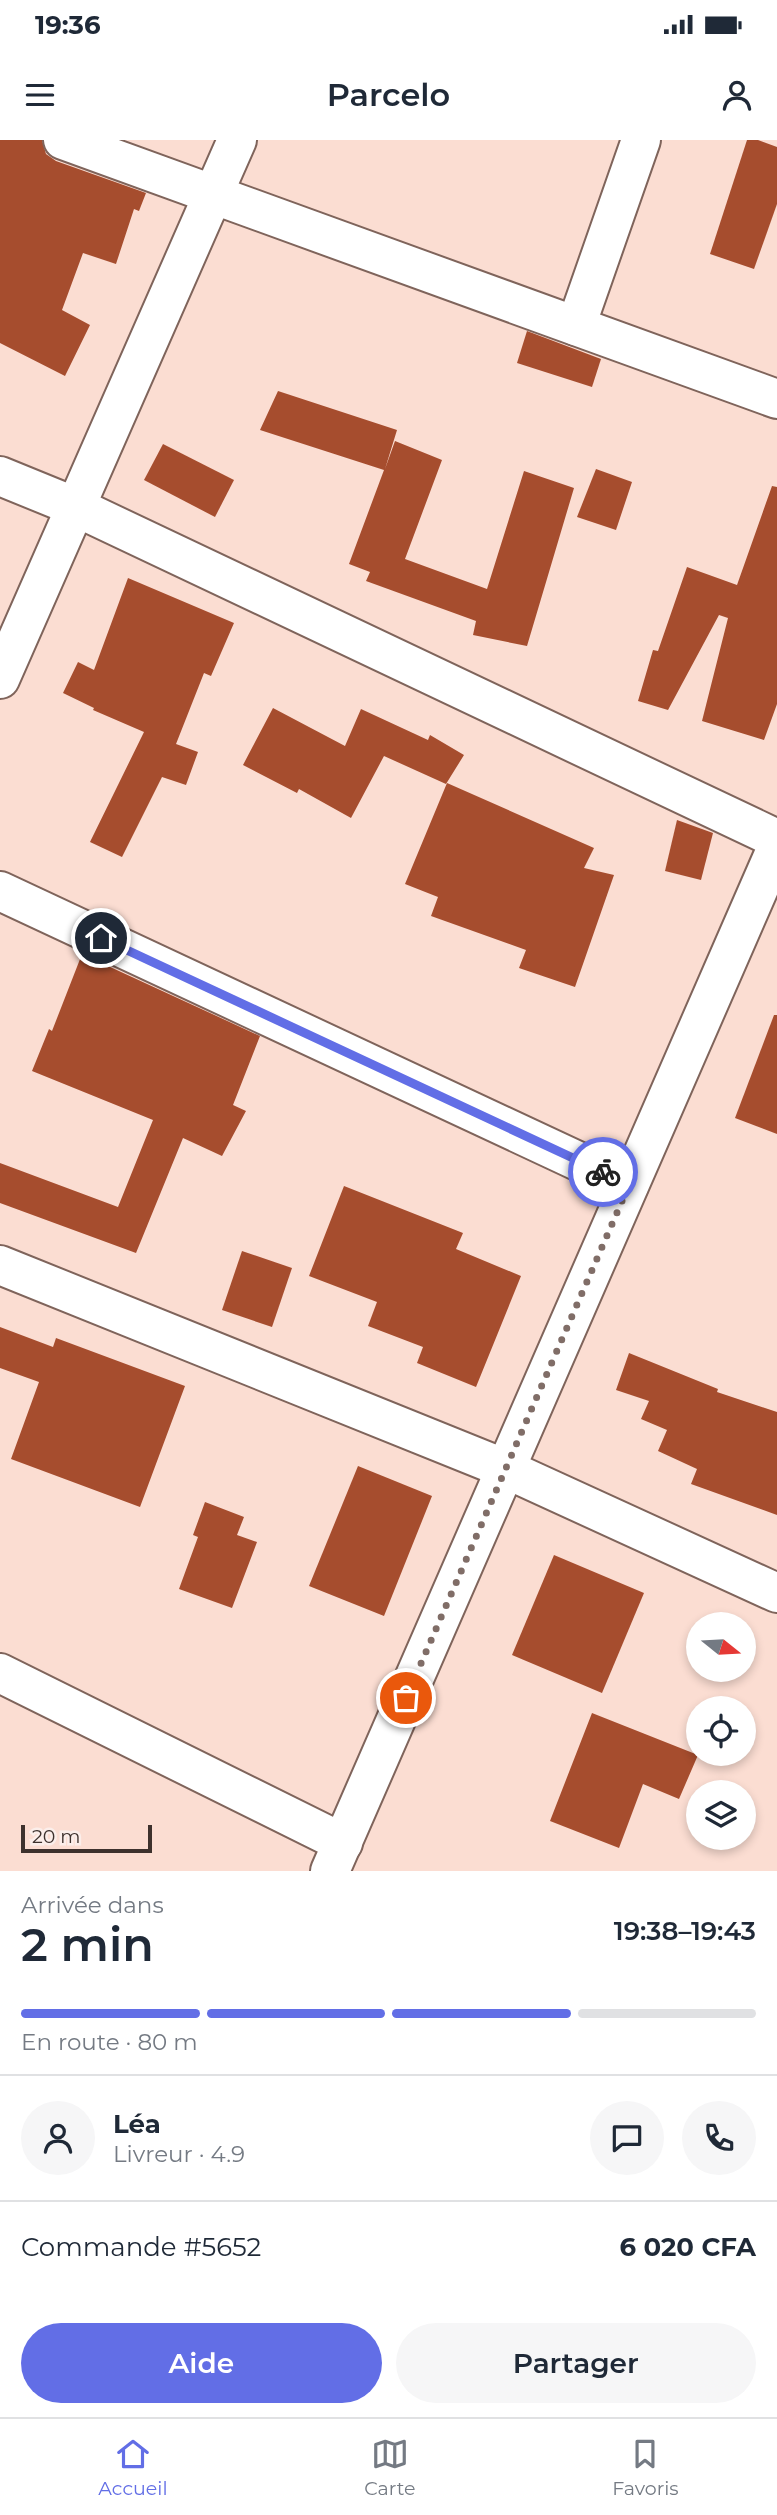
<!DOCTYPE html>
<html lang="fr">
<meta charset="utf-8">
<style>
body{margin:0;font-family:Montserrat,sans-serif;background:#f6f6f7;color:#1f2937;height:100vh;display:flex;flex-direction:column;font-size:26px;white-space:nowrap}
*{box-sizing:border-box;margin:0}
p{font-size:23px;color:#747a83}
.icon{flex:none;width:38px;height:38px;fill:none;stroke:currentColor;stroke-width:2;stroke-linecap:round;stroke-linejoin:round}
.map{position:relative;height:1731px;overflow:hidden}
.side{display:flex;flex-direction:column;background:#fff;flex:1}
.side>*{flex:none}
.needle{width:46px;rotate:108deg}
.tools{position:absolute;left:686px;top:1472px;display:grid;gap:14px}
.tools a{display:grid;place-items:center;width:70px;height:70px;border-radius:50%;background:#fff;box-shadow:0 4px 10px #0003;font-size:35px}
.scale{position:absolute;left:21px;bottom:18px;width:131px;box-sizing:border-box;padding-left:7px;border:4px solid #3d312d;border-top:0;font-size:19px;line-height:24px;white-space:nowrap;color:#3d312d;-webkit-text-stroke:5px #fbeeea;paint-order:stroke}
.pin{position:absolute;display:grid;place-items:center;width:60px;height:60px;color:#fff;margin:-30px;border:4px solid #fff;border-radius:50%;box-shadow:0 2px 7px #0007}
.courier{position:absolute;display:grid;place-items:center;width:70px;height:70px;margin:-35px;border:5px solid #626ee6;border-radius:50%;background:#fff;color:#222;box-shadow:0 2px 9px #0007}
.overview em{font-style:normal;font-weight:600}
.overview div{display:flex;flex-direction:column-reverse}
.overview{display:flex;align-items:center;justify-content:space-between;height:119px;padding:0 21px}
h1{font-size:46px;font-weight:600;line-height:52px}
.bar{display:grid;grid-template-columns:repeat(4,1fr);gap:10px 7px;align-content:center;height:84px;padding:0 21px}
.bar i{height:9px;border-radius:5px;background:#e0e1e3}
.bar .on{background:#626ee6}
.bar p{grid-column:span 4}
.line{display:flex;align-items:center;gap:18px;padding:0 21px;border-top:2px solid #e0e1e3}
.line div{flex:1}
.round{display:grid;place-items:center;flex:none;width:74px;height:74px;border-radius:37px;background:#f6f6f7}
.cta{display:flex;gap:14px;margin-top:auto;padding:14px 21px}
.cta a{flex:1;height:80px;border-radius:42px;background:#626ee6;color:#fff;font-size:28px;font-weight:600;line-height:80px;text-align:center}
.cta a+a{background:#f6f6f7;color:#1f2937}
.status{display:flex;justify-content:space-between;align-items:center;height:49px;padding:0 35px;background:#fff;direction:ltr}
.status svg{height:19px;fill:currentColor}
header{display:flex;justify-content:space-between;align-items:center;height:91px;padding:0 21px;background:#fff;font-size:32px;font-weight:600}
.tab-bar{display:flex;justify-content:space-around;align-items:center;height:98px;border-top:2px solid #e0e1e3;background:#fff;font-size:19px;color:#747a83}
.tab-bar a{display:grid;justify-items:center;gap:4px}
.tab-bar .on{color:#626ee6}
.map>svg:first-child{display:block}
.building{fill:#a64d2e}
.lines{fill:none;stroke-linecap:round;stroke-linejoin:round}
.minor-casing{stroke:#7f645b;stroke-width:42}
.minor{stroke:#fff;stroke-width:38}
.done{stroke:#806d67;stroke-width:7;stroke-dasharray:0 12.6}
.route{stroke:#626ee6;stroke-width:9}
</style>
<div class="status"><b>19:36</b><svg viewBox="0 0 49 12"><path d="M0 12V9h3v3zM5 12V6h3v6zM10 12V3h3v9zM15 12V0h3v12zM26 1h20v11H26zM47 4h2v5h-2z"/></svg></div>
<header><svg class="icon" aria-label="menu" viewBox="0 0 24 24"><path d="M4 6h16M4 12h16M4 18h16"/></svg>Parcelo<svg class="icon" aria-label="person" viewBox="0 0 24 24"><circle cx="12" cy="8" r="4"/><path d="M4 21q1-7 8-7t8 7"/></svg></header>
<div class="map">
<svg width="777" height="1731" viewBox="0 0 777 1731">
<rect width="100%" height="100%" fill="#fbddd2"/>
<!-- building -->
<g class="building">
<polygon points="0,0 42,0 46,14 56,21 146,53 139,71 134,69 116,124 83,113 62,170 90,185 65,236 0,203"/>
<polygon points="747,0 758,0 777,7 777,64 754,129 710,114"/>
<polygon points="527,191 601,219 592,247 517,223"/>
<polygon points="278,251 397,290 385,329 395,301 442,320 405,419 487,449 524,331 574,348 527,506 473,495 476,481 366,441 370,432 349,424 384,330 260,290"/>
<polygon points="163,304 234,340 215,377 144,340"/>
<polygon points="596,329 632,342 616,390 577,377"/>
<polygon points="772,346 777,347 777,564 764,600 702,581 728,478 719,475 668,570 638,561 653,510 658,511 687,427 737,445"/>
<polygon points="128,438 234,483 211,536 204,533 176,604 198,612 186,645 162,637 122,717 90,702 144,592 93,570 94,568 63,553 78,522 94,530"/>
<polygon points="273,568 345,606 361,569 428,600 430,595 464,615 446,644 384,616 351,678 299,649 297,653 243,625"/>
<polygon points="447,643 594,708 584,728 614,735 575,847 519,828 526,810 431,776 438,757 405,744"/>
<polygon points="677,680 713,693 701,740 665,731"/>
<polygon points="82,814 260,896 233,965 246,971 222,1016 183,998 136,1113 0,1063 0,1023 118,1067 153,980 32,931 49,889 52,891"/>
<polygon points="774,875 777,875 777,994 735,978"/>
<polygon points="344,1046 463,1093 456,1109 521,1136 476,1247 417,1223 423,1207 368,1186 377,1162 309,1136"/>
<polygon points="242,1111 292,1128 272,1187 222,1170"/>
<polygon points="0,1187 53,1207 56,1198 185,1246 140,1367 11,1319 39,1242 0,1228"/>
<polygon points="629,1213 718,1249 717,1252 777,1272 777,1375 691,1344 697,1329 658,1311 667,1290 641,1279 649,1261 616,1250"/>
<polygon points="358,1326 432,1356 384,1476 309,1446"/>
<polygon points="205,1362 244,1377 237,1395 257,1402 232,1468 179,1449 198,1397 193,1395"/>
<polygon points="554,1415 644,1453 602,1553 512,1515"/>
<polygon points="592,1573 698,1615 679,1659 643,1644 619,1708 550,1681"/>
</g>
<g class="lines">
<!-- minor casing -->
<g class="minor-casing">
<g id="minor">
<polyline points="63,0 777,259"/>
<polyline points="576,186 641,0"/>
<polyline points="0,336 76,367 777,699"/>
<polyline points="0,539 237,0"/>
<polyline points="0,751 629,1045"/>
<polyline points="0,1125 506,1329 777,1453"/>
<polyline points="0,1533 343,1703"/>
<polyline points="330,1731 777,707"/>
</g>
</g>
<!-- minor -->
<use href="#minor" class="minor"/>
</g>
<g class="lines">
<!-- done -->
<polyline class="done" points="406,1558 629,1045 603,1032"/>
<!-- route -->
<polyline class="route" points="101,798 603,1032"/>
</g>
</svg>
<div class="tools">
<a><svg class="needle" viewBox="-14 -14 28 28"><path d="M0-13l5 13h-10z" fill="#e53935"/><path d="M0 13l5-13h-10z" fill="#747a83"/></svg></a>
<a><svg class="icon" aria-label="locate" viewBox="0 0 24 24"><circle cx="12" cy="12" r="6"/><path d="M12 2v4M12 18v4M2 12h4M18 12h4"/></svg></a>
<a><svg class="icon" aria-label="layers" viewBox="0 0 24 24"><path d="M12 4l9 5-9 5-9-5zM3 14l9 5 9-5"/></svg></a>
</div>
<div class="scale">20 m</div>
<div class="pin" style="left:406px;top:1558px;background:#ea580c"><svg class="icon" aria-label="bag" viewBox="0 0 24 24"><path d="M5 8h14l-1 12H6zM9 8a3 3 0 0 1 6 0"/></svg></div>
<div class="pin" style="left:101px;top:798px;background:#1f2937"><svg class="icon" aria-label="home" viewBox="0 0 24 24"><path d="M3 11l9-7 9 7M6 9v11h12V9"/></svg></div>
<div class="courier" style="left:603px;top:1032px"><svg class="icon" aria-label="bike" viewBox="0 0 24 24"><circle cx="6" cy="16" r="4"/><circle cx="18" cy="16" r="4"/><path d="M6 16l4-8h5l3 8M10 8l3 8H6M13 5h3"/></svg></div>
</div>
<section class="side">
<div class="overview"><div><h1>2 min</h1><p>Arrivée dans</p></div><em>19:38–19:43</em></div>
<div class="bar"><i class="on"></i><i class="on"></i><i class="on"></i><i></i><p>En route · 80 m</p></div>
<div class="line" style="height:126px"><a class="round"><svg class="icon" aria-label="person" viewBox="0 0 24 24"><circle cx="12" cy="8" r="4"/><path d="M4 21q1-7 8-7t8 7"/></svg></a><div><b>Léa</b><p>Livreur · 4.9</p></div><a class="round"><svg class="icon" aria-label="chat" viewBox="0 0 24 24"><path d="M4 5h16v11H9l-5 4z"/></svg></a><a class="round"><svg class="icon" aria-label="phone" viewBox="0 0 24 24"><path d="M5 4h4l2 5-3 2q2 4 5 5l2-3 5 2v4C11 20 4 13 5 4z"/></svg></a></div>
<div class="line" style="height:91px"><div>Commande #5652</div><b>6 020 CFA</b></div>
<div class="cta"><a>Aide</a><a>Partager</a></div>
</section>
<nav class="tab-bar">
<a class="on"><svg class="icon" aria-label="home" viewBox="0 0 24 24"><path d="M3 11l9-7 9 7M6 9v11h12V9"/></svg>Accueil</a>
<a><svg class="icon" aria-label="map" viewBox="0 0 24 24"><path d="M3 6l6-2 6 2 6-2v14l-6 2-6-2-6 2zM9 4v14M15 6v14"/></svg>Carte</a>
<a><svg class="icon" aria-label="saved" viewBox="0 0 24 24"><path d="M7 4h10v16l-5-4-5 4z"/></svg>Favoris</a>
</nav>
